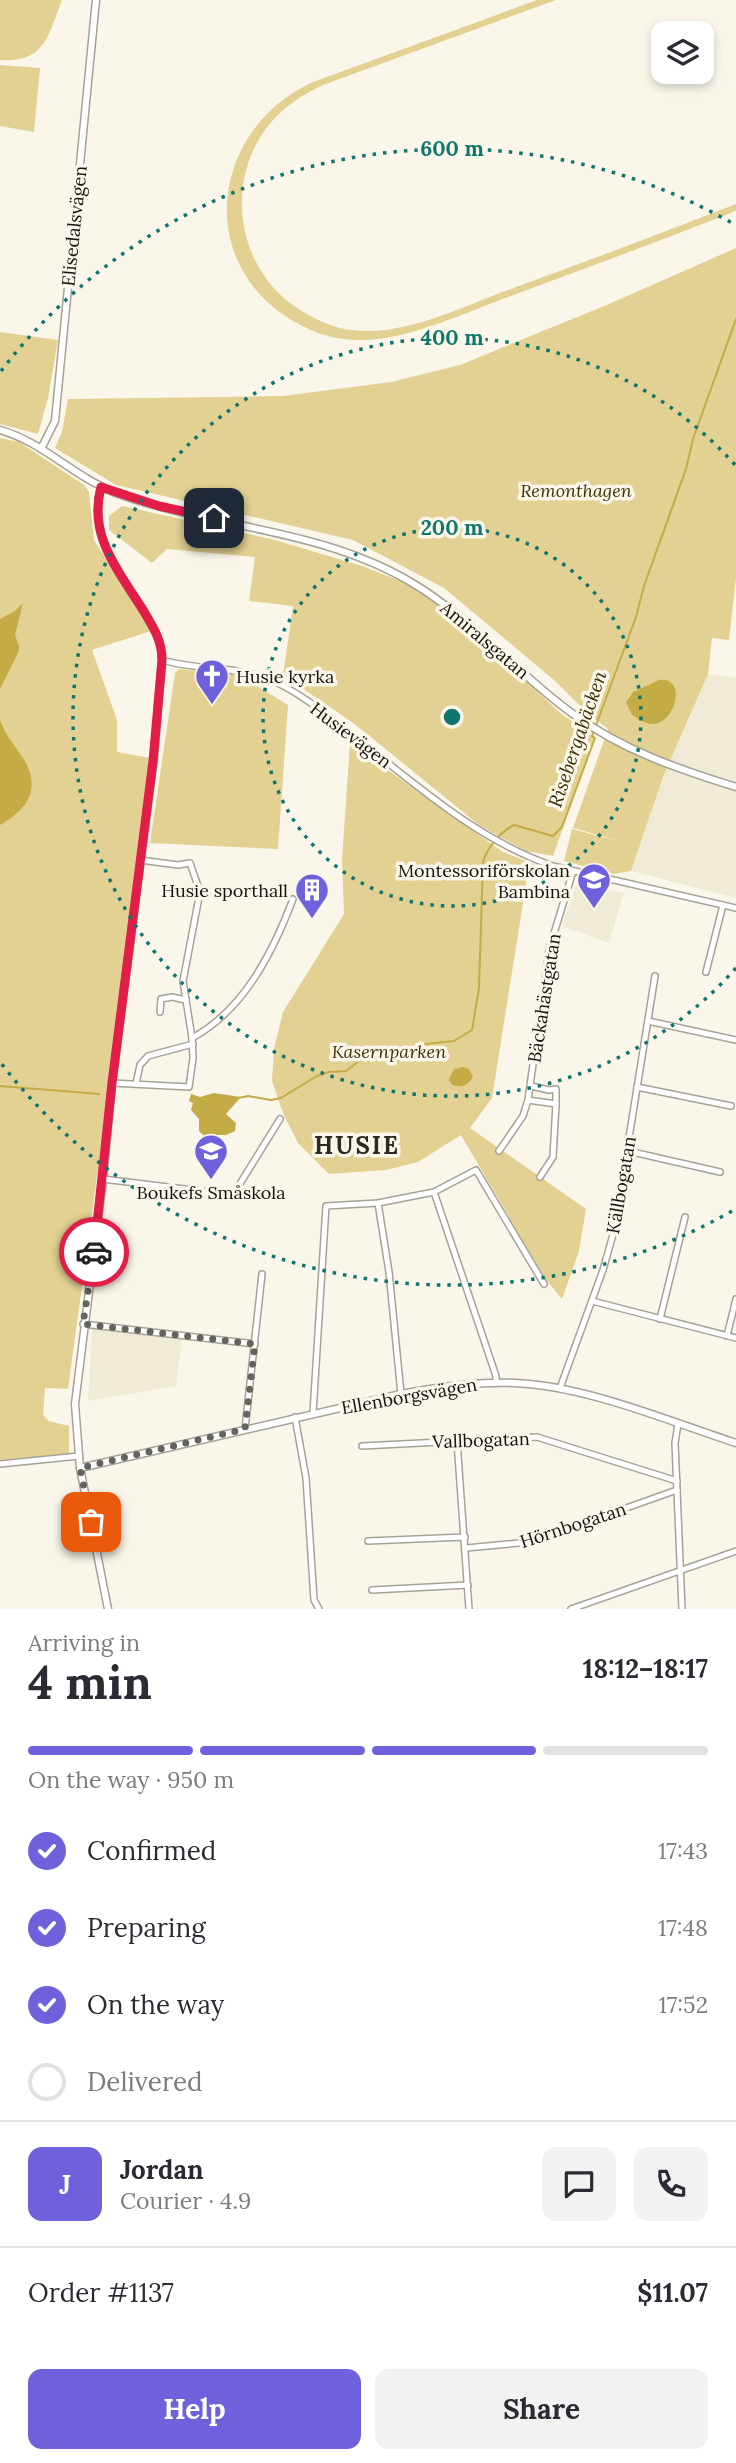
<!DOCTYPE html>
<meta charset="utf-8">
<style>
body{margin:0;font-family:Lora,serif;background:#f2f2f3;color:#2b2b33;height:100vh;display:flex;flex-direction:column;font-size:26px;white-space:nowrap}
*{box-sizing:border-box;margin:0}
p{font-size:23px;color:#7c7c81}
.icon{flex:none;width:38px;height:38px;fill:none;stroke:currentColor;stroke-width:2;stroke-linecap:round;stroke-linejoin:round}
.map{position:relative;height:1609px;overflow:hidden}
.panel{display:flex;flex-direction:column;background:#fff;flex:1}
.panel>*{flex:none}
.tools{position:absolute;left:651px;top:21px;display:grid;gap:14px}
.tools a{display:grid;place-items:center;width:63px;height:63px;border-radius:14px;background:#fff;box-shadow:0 4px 10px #0003;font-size:35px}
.pin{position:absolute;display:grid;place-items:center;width:60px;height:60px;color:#fff;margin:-30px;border-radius:14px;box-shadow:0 4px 10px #0006}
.courier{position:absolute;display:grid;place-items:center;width:70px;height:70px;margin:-35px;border:5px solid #e11d48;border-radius:50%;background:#fff;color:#222;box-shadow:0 2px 9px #0007}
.head em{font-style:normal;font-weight:800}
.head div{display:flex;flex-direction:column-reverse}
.head{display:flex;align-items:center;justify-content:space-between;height:119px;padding:0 28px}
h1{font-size:46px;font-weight:800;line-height:52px}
.bar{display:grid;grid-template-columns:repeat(4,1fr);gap:10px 7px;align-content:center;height:84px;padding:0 28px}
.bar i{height:9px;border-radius:5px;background:#e1e1e2}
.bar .on{background:#6f61db}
.bar p{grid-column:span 4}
.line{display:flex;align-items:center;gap:18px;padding:0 28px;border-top:2px solid #e1e1e2}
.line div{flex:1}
.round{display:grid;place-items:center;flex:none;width:74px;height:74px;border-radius:14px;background:#f2f2f3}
ol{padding:0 28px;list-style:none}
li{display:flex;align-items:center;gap:21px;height:77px}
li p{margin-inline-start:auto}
li .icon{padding:7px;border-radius:50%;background:#6f61db;color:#fff;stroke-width:4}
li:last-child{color:#7c7c81}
li i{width:38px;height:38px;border:4px solid #e1e1e2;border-radius:50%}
.primary-button{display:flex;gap:14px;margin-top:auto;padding:14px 28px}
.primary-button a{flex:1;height:80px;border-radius:14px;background:#6f61db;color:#fff;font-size:28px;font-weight:800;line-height:80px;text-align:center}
.primary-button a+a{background:#f2f2f3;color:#2b2b33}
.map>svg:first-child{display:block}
.built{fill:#f0ebd7}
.green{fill:#e2d192}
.water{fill:#c5ab46}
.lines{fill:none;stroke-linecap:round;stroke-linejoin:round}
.stream{stroke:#c5ab46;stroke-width:2}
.minor-casing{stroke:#a5a297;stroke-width:8}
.tertiary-casing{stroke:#a5a297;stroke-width:9}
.minor{stroke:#fff;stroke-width:5}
.tertiary{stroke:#fff;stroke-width:6}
.done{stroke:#64635c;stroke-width:7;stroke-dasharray:0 12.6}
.route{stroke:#e11d48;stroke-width:9}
.ring{fill:none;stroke:#0f766e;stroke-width:3.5;stroke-dasharray:3.5 7}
.labels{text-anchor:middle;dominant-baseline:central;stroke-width:7;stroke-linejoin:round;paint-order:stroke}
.street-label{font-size:18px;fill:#14130f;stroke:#faf7ea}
.park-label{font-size:18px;font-style:italic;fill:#3f3408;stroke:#faf7ea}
.poi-label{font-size:18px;fill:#14130f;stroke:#faf7ea;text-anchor:end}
.water-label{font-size:19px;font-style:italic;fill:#3b3003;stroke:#faf7ea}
.district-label{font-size:24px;font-weight:bold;letter-spacing:2px;fill:#2c2920;stroke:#faf7ea}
.centre{fill:#0f766e;stroke:#faf7ea;stroke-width:3.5}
.ring-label{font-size:21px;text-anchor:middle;font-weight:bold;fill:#0f766e;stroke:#faf7ea;stroke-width:7;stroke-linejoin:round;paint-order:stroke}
</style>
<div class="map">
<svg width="736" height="1609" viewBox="0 0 736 1609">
<rect width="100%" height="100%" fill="#faf7ea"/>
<!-- built -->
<g class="built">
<polygon points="708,674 736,678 736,898 631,871 663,777"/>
<polygon points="580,882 624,893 609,943 562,926 577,883"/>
<polygon points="92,1329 182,1338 176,1386 88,1401"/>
</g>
<!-- green -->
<g class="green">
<path d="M0,0H62C48,36 45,63 0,60Z"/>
<path d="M537,0H556L323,85C302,95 283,107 268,126C224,182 237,269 297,308C319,322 339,331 366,331C411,332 465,306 508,290C584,262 660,234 736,204V211C660,241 584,269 508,297C462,314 404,342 356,340C329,339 308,331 287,317C193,256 215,126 313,82Z"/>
<polygon points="0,65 40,68 34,132 0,126"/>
<polygon points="736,248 736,578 729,640 712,638 708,674 663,777 631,871 614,874 564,861 572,829 623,842 573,828 608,729 587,713 555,681 444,588 353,540 116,485 55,448 62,432 68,399 283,396 391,382 460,365 609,304"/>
<polygon points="0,332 58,340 48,398 38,434 0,424"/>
<polygon points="0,438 19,442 84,485 89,492 94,540 151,631 92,650 117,720 117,752 150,758 137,882 68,1389 45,1388 43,1415 49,1421 69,1426 69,1454 0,1460"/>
<polygon points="122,506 275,540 362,566 403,582 465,622 559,712 595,738 553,856 526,851 479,825 356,725 283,675 293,606 249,601 255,557 167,549 152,563 109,530 109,516"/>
<polygon points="179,669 239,675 288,705 278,849 150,843 175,673"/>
<polygon points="350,743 503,852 549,870 527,878 492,1098 470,1128 586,1209 579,1251 562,1299 544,1277 461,1135 418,1162 386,1170 329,1174 298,1143 283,1113 272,1081 274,1049 283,1012 344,914 342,859"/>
</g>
<!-- water -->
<g class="water">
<polygon points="23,603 15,635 19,646 18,653 0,689 0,619 15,611"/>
<path d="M659,680C663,680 666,679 670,682C684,691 671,725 652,724C645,724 638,718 632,715L626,702L633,692Z"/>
<path d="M0,720C5,735 14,744 23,758C42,788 28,809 0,825Z"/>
<path d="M463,1067L469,1069L473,1077C467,1086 462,1088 452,1085L449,1079L454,1069Z"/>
<polygon points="214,1093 241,1097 226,1114 236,1123 235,1131 226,1135 203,1135 199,1131 199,1119 191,1110 193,1103 189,1101 191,1094 200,1097"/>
</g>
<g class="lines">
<!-- stream -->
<g class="stream">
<polyline points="0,1086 99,1094"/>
<path d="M239,1098L248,1096L271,1100L281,1098L317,1076L329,1072L346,1071L363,1058L401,1060L425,1044L454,1041L472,1030L479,988L483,862C487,848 500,832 514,825L553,836L562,827L595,738L592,736L636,617L644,586L686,469L693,439L736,319"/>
</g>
<!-- minor casing -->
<g class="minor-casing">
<g id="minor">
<path d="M162,660C195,670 231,666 263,677C299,689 339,725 369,748C427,794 483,842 553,866L736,908"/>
<polyline points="706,972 723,905"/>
<polyline points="160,1012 161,999 172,997 186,1000"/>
<polyline points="648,1021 736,1040"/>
<path d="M192,1038C244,1010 273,952 293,899"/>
<polyline points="112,1083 189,1087 193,1058 192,1038 183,981 200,892 190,863 178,865 140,860"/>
<polyline points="136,1084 140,1065 148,1056 193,1044"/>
<polyline points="531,1086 549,1090 556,1089 556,1104 528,1100 549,950 573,871"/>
<polyline points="637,1087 731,1106"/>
<polyline points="499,1151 523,1116 528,1100"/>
<polyline points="628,1151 720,1172"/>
<polyline points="540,1177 553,1157 556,1104"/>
<polyline points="103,1179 233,1195 280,1119"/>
<polyline points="434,1192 496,1376 496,1382"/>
<polyline points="378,1203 389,1272 401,1394"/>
<polyline points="592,1301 736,1338"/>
<polyline points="660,1319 685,1217"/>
<polyline points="83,1324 255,1344"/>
<polyline points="727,1336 736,1299"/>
<polyline points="560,1388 603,1270 614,1231 655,976"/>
<polyline points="313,1413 326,1206 378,1203 434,1192 476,1170 544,1284"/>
<polyline points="295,1417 306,1478 314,1600 319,1609"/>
<polyline points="678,1424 675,1443 682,1609"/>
<polyline points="245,1429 262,1274"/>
<polyline points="457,1441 469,1609"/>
<polyline points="362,1446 537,1437 677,1481"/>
<polyline points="0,1464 79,1456"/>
<polyline points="368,1541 465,1537"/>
<polyline points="466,1548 530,1542 677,1490"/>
<polyline points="372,1590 468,1585"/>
<polyline points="571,1609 736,1551"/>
</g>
</g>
<!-- tertiary casing -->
<g class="tertiary-casing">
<g id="tertiary">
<path d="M0,430C43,442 74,477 116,493C212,528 318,528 409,581C471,617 515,672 573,714C622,750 678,769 736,787"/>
<polyline points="41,449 55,421 96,0"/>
<path d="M101,487C88,536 118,570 143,610C153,627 162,640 162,660L154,757L112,1083L103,1179L75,1404L80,1468L108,1609"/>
<path d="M80,1468L401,1394C444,1386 486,1380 529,1384C595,1390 672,1422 736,1443"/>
</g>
</g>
<!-- minor -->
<use href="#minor" class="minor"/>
<!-- tertiary -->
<use href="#tertiary" class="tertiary"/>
</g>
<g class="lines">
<!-- done -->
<polyline class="done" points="91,1522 80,1468 245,1429 255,1344 83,1324 94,1252"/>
<!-- route -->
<path class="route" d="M94,1252L112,1083L153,761L162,660C162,640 153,627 143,610C118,570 88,536 101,487L159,506L214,518"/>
</g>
<!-- distance rings -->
<g class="ring">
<circle cx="452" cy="717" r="189"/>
<path d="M736 968A379 379 0 1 1 736 466"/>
<path d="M732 1211A568 568 0 0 1 1 1063M1 371A568 568 0 0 1 732 223"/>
</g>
<!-- icons -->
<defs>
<g id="church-pin" transform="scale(1.75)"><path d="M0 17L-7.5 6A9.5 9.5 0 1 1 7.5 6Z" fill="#6f61db" stroke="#faf7ea"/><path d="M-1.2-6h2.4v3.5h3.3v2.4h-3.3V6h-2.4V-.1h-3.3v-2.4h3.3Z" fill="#fff"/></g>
<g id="school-pin" transform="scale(1.75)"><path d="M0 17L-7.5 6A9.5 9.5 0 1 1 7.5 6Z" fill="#6f61db" stroke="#faf7ea"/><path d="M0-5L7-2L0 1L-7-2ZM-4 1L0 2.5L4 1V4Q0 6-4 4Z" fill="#fff"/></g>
<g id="building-pin" transform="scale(1.75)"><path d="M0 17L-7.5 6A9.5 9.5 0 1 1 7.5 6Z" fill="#6f61db" stroke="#faf7ea"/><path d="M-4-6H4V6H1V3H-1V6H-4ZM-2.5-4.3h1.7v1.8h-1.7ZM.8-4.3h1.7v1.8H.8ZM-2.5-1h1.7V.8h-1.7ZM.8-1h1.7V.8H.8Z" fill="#fff"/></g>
</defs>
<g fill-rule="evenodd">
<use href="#church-pin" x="212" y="676"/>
<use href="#school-pin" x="594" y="880"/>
<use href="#building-pin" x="312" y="890"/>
<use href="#school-pin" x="211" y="1151"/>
</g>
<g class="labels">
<!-- street labels -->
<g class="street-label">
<text transform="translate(74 226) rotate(-84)">Elisedalsvägen</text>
<text transform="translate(485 640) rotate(40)">Amiralsgatan</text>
<text transform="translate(351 735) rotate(37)">Husievägen</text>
<text transform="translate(544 998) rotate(-81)">Bäckahästgatan</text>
<text transform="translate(621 1185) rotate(-80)">Källbogatan</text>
<text transform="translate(409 1396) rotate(-10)">Ellenborgsvägen</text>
<text transform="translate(481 1440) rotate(-2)">Vallbogatan</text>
<text transform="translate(573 1525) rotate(-18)">Hörnbogatan</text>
</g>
<!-- park labels -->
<g class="park-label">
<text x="576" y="490">Remonthagen</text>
<text x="389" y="1051">Kasernparken</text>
</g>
<!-- poi labels -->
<g class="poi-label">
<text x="236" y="676" text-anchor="start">Husie kyrka</text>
<text x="570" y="870">Montessoriförskolan<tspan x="570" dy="21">Bambina</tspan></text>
<text x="288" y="890">Husie sporthall</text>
<text x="211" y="1192" text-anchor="middle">Boukefs Småskola</text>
</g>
<!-- water labels -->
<g class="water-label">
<text transform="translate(577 739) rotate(-71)">Risebergabäcken</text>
</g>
<!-- district labels -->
<g class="district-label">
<text x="357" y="1145">HUSIE</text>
</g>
</g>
<circle cx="452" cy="717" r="10" class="centre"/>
<g class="ring-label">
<text x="452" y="156">600 m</text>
<text x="452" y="345">400 m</text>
<text x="452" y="535">200 m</text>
</g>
</svg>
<div class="tools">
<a><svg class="icon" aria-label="layers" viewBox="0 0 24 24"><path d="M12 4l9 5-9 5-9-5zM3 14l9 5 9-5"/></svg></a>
</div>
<div class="pin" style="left:91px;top:1522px;background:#ea580c"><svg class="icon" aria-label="bag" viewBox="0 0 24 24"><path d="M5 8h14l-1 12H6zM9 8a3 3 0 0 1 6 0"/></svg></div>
<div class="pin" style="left:214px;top:518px;background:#1f2937"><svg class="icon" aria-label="home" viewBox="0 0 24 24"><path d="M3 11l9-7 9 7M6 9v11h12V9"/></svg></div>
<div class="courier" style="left:94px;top:1252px"><svg class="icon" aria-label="car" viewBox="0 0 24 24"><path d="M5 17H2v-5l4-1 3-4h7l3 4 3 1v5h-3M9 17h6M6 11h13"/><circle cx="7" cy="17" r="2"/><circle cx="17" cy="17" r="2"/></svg></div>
</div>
<section class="panel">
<div class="head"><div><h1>4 min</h1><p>Arriving in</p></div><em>18:12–18:17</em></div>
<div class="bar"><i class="on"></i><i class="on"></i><i class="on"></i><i></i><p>On the way · 950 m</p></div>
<ol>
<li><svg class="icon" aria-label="check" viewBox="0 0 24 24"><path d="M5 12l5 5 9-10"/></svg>Confirmed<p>17:43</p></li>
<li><svg class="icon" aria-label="check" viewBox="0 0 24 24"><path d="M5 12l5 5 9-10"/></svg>Preparing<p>17:48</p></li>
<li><svg class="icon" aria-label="check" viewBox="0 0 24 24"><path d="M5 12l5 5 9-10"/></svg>On the way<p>17:52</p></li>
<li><i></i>Delivered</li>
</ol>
<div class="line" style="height:126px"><b class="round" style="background:#6f61db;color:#fff">J</b><div><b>Jordan</b><p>Courier · 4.9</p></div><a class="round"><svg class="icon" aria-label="chat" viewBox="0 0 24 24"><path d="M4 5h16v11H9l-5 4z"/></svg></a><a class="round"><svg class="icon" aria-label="phone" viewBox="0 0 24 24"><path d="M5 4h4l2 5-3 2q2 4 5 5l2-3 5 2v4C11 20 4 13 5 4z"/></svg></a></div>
<div class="line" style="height:91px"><div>Order #1137</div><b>$11.07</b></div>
<div class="primary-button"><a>Help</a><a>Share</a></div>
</section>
